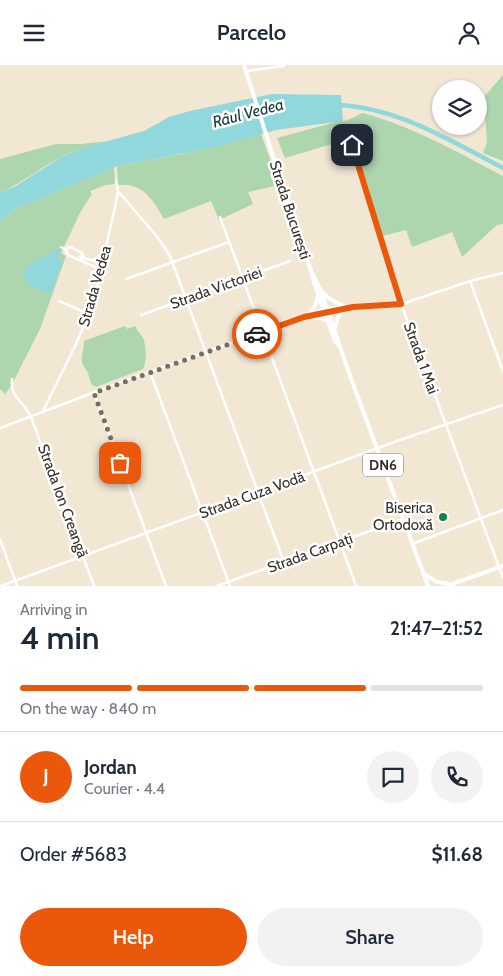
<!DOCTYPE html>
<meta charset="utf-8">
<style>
body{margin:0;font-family:Cabin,sans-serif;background:#f2f2f3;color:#1f2937;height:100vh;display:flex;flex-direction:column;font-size:19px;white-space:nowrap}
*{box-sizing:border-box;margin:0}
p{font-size:16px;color:#747a83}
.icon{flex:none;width:28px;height:28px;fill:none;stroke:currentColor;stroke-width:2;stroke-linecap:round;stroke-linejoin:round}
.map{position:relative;height:521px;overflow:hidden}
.side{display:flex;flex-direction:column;background:#fff;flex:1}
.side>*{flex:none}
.buttons{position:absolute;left:432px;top:15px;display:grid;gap:10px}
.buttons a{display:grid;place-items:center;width:55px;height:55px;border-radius:50%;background:#fff;box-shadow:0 1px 4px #0004;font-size:25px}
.pin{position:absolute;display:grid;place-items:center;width:42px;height:42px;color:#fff;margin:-21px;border-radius:10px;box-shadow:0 2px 8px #0006}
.courier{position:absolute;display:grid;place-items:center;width:50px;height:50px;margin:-25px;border:4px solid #ea580c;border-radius:50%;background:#fff;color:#222;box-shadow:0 1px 6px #0007}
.headline em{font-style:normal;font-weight:600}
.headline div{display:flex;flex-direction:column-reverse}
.headline{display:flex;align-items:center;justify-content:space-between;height:85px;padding:0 20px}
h1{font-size:32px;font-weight:600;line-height:38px}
.bar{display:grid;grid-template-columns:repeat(4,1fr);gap:8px 5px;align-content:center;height:60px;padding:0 20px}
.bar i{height:6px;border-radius:4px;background:#e0e1e3}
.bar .on{background:#ea580c}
.bar p{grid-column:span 4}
.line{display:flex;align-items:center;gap:12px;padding:0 20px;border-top:1px solid #e0e1e3}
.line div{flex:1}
.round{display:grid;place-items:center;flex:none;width:52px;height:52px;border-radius:26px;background:#f2f2f3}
.cta{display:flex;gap:10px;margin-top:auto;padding:10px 20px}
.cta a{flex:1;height:58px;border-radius:30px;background:#ea580c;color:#fff;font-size:20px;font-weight:600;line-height:58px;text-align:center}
.cta a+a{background:#f2f2f3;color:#1f2937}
header{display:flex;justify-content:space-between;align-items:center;height:65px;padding:0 20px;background:#fff;font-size:22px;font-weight:600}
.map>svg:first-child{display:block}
.green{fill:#aed6ae}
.water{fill:#91d8dc}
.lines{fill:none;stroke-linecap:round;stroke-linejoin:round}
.river{stroke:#91d8dc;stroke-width:4.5}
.minor{stroke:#fff;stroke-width:2.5}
.major{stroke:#fff;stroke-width:4}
.done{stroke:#766f63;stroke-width:5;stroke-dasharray:0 9}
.route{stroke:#ea580c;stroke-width:6}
.poi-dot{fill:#0c8944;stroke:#fff;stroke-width:2}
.labels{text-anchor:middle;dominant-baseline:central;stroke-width:5;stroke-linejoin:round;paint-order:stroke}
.shield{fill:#fff;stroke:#706d68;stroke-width:1}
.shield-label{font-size:14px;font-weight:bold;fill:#332f27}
.street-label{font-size:15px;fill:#332f27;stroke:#fff}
.poi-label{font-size:15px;fill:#332f27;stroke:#fff;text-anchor:end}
.water-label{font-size:16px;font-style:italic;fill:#143739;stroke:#fff}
</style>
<header><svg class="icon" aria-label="menu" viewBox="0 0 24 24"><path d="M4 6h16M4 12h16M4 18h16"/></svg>Parcelo<svg class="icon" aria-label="person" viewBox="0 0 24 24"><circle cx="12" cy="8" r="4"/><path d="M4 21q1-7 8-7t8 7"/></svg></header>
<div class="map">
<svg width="503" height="521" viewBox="0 0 503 521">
<rect width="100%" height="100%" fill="#f1e7d3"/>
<!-- green -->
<g class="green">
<polygon points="503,10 503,96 483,88 487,78 484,32"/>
<path d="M362,48C412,61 457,87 503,111V159L497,160L462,192L452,167L412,182L406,165L382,171L367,118L351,70H347L354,91L337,95L332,79L285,93L277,73L336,57C346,57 353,53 362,48Z"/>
<path d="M261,69L279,120L248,127L253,139L219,155L211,136L164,154C153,135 143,117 118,120L117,101L120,100C168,92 215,83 261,69Z"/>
<path d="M109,76C93,80 76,85 61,92C40,103 22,118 0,128V94L56,79H81Z"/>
<polygon points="114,102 115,119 106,120 90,126 92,129 81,146 61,188 66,191 40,264 11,321 5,329 0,324 0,156 15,144"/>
<path d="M125,261L127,264L135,261C137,266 142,270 144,275C146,284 147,297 143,304L96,322L92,320C90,316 89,312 88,308C85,302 81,299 82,293C82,287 84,282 84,276Z"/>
</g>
<!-- water -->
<g class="water">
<polygon points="272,29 341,30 343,57 336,57 276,65 224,80 149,95 120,100 15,144 0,156 0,128 16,121 61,92 86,82 144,66 169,52 190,46"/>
<path d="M57,183L60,185L58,193L62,197L52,225L50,227C39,226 24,219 23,208C29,195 48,194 57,183Z"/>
</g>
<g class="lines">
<!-- river -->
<path class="river" d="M337,40C397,42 451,76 503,103"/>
<!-- minor -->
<g class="minor">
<polyline points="246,6 284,1"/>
<path d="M349,70C370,127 383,187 403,244L503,513"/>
<polyline points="118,126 159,174 170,191 284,497"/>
<polyline points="220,152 356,521"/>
<polyline points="61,182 65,184 68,190 100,204"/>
<polyline points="65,184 71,182 82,188 83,191"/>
<polygon points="82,190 84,192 82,194 80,192"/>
<polyline points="83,193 101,197"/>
<polyline points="126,214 229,177"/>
<polyline points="470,216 503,306"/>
<polyline points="59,236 89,249"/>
<polyline points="141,250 290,196"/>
<polyline points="313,250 349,243"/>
<polyline points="150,307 230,521"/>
<path d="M12,314C10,333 24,336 31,352L94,521"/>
<polyline points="94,328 166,521"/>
<polyline points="42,348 75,281 89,249 93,239 115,142 118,126 116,115"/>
<polyline points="0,363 124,316 262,267 324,244 343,241 362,242 399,240 470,216 503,208"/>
<polyline points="0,474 17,521"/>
<polyline points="412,479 503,445"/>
<polyline points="1,521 400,375 503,340"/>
<polyline points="217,521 403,454"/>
</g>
<!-- major -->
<g class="major">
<polyline points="244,0 301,179 312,208 321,226 349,308 428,521"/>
<polyline points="312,211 314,218 335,276 339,281"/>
<polyline points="322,227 330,234 343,241"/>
<polyline points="309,249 315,241 318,231"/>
<polyline points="309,251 320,253 328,256"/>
<polyline points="335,263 338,252 344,244"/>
<polyline points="424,509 437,517 450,519"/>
<polyline points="447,521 503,501"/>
</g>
</g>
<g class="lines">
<!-- done -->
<polyline class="done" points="120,398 94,328 257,269"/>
<!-- route -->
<polyline class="route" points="257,269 304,252 353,242 401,239 352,80"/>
</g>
<!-- markers -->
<circle class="poi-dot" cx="443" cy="452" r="5"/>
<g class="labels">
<!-- shield labels -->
<rect class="shield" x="363" y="388.5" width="40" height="23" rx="4"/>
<g class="shield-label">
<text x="383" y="400">DN6</text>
</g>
<!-- street labels -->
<g class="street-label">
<text transform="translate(290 145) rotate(72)">Strada București</text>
<text transform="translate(95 221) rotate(-74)">Strada Vedea</text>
<text transform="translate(216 223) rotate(-20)">Strada Victoriei</text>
<text transform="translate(421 293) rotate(70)">Strada 1 Mai</text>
<text transform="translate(252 430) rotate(-20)">Strada Cuza Vodă</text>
<text transform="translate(63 436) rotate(70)">Strada Ion Creangă</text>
<text transform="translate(310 488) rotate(-20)">Strada Carpați</text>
</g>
<!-- poi labels -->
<g class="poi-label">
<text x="433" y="443">Biserica<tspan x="433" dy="17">Ortodoxă</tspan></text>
</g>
<!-- water labels -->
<g class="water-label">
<text transform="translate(248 48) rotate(-15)">Râul Vedea</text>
</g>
</g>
</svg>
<div class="buttons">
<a><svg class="icon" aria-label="layers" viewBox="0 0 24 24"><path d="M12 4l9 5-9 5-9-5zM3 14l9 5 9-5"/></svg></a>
</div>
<div class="pin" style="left:120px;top:398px;background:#ea580c"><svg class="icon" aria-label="bag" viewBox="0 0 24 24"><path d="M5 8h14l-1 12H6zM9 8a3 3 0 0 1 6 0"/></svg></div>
<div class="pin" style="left:352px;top:80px;background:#1f2937"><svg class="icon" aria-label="home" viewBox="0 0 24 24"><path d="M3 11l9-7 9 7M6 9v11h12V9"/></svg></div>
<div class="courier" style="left:257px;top:269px"><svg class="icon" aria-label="car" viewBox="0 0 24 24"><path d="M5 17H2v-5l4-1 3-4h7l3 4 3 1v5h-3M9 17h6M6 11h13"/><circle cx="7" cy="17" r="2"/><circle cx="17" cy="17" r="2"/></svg></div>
</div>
<section class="side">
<div class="headline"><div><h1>4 min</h1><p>Arriving in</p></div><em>21:47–21:52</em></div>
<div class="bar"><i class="on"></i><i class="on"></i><i class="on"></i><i></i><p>On the way · 840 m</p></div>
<div class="line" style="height:90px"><b class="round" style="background:#ea580c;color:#fff">J</b><div><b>Jordan</b><p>Courier · 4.4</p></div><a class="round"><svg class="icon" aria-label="chat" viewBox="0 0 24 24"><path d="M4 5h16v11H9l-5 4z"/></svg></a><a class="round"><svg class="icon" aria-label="phone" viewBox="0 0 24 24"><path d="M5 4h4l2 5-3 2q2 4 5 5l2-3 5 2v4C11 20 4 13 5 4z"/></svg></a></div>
<div class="line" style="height:65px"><div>Order #5683</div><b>$11.68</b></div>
<div class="cta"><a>Help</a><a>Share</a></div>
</section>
